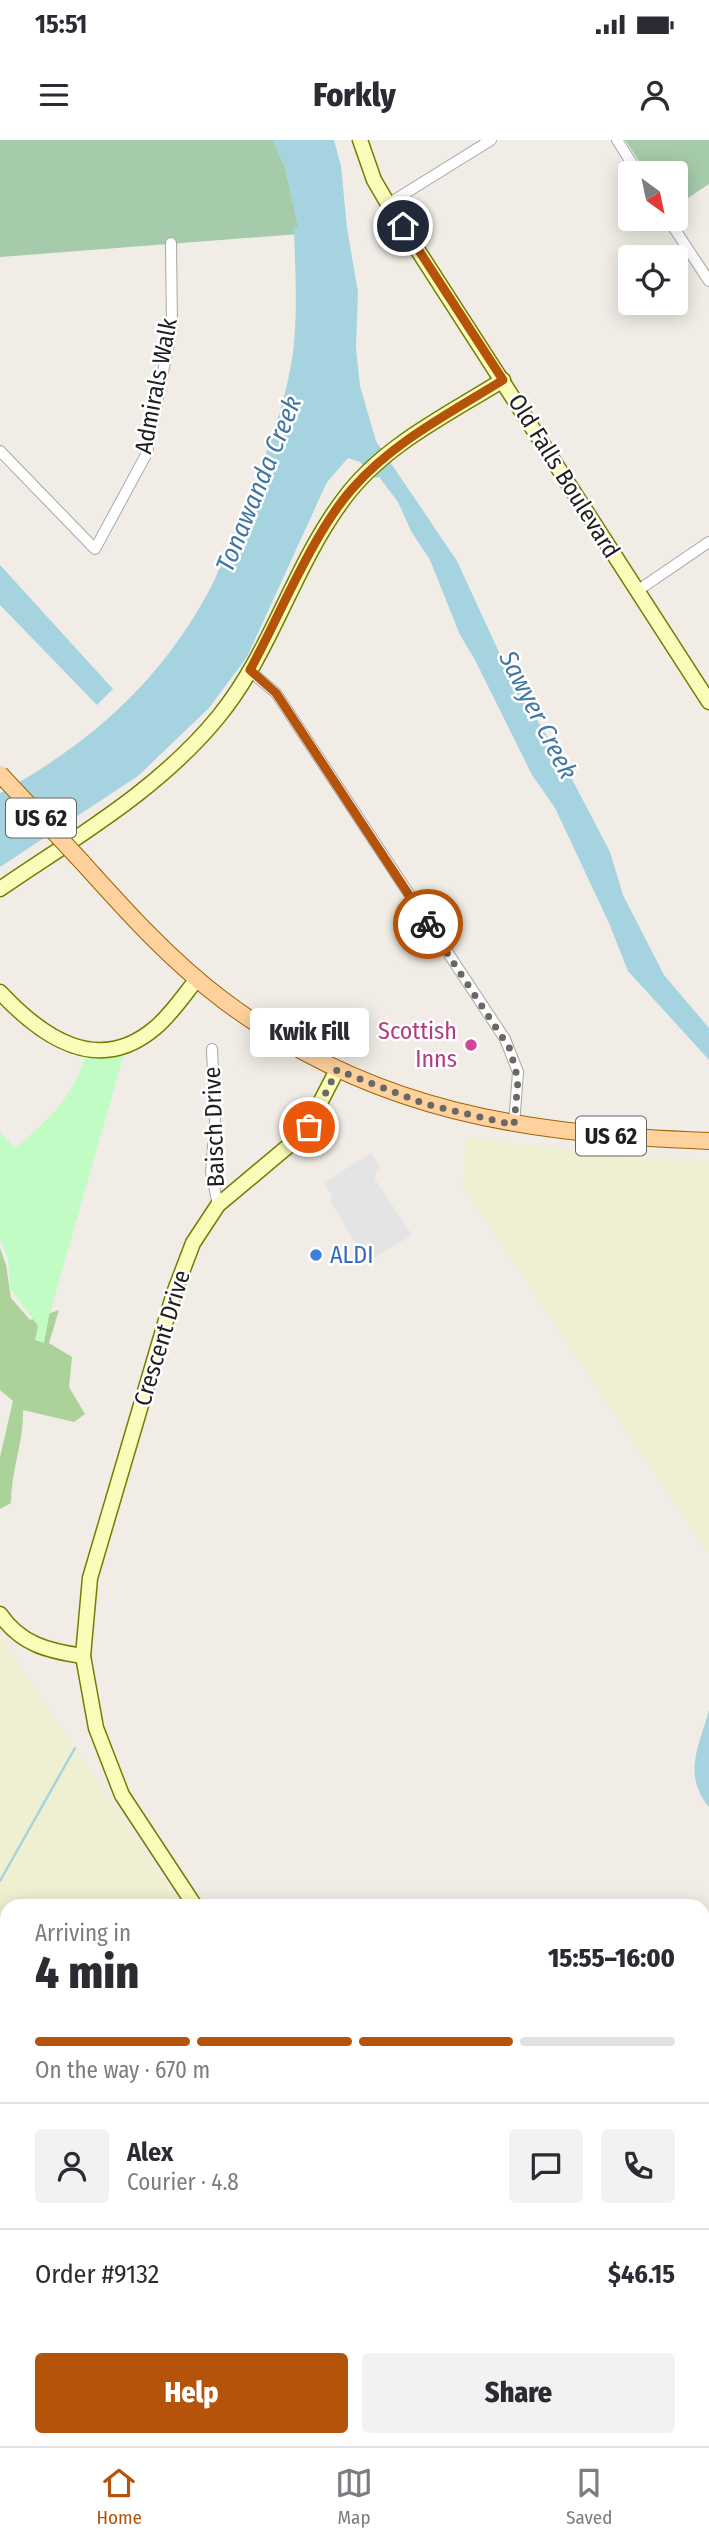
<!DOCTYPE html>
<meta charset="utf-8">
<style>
body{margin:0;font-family:"Fira Sans Condensed",sans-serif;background:#f2f2f3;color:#2b2b33;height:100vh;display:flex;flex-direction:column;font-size:26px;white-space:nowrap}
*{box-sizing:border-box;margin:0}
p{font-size:23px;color:#7c7c81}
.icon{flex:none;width:38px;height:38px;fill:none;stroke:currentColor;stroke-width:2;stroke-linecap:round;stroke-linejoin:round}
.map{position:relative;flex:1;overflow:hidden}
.details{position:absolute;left:0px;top:1759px;width:710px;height:548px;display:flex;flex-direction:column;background:#fff;border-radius:21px 21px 0 0;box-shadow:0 4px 18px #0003}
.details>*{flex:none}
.needle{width:46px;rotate:147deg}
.controls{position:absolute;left:618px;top:21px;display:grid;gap:14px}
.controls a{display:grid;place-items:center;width:70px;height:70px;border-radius:7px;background:#fff;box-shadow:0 4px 18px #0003;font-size:35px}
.pin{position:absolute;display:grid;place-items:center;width:60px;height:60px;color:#fff;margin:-30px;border:4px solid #fff;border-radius:50%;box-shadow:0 2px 7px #0007}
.courier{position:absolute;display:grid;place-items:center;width:70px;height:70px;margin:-35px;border:5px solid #b45309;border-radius:50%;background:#fff;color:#222;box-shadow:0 2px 9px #0007}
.bubble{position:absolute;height:49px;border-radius:7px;background:#fff;box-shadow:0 4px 18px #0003;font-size:23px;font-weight:800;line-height:49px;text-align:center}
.headline em{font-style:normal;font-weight:800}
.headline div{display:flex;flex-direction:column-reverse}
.headline{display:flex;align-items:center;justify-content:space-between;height:119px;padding:0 35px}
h1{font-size:46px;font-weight:800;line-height:52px}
.bar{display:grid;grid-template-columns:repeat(4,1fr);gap:10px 7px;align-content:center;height:84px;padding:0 35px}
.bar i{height:9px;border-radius:5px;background:#e1e1e2}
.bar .active{background:#b45309}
.bar p{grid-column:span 4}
.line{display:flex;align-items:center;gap:18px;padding:0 35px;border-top:2px solid #e1e1e2}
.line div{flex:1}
.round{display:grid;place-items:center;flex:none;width:74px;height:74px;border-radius:7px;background:#f2f2f3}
.button{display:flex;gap:14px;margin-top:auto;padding:14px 35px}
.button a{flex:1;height:80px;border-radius:7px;background:#b45309;color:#fff;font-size:28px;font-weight:800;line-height:80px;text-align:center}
.button a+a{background:#f2f2f3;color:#2b2b33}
.status{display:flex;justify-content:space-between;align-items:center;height:49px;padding:0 35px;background:#fff;direction:ltr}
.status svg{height:19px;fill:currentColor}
header{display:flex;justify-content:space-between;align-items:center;height:91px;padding:0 35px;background:#fff;font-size:32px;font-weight:800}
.menu{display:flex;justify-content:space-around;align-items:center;height:98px;border-top:2px solid #e1e1e2;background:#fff;font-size:19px;color:#7c7c81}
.menu a{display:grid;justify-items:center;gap:4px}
.menu .active{color:#b45309}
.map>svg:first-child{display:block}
.farmland{fill:#eff0d1}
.forest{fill:#abd299}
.cemetery{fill:#a6cbab}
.park{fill:#c2fcc5}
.parking{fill:#e4e4e4}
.water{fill:#a5d4e0}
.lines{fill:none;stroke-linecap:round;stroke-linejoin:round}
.stream{stroke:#a5d4e0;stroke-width:2.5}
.street-casing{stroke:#a7a7a7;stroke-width:12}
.secondary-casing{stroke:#737e00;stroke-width:17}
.primary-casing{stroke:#9c6400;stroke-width:18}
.street{stroke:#fff;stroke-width:10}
.secondary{stroke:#fbfcb9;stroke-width:14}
.primary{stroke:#ffd29d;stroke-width:16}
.primary-bridge-casing{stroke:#9c6400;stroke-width:18;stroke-linecap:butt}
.primary-bridge{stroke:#ffd29d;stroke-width:16}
.done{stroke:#696865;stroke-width:7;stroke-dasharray:0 12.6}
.route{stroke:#b45309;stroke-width:9}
.hotel-dot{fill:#d1479c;stroke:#fff;stroke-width:2.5}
.shop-dot{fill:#3f7fe0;stroke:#fff;stroke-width:2.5}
.labels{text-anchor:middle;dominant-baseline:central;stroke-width:5;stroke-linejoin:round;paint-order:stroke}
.shield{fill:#fff;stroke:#636363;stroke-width:2}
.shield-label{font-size:23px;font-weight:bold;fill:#202020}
.street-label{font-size:24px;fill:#202020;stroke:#fff}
.hotel-label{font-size:24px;fill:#b23c85;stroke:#fff;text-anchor:end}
.shop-label{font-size:24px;fill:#366cbe;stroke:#fff;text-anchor:start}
.water-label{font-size:26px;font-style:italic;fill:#4276a4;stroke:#fff}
</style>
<div class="status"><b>15:51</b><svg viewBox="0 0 49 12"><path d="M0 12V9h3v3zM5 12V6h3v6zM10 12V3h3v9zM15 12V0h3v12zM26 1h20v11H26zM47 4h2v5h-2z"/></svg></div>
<header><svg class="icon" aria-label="menu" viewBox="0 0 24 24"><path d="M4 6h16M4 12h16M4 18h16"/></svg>Forkly<svg class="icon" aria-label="person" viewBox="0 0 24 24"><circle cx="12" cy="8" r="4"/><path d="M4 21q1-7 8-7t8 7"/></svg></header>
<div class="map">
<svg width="709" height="2306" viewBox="0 0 709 2306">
<rect width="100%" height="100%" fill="#f1ede6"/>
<!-- farmland -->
<g class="farmland">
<polygon points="466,997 630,1018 709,1020 709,1413 463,1045"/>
<polygon points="0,1497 181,1766 7,1766 7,1860 0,1850"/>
</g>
<!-- forest -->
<g class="forest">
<path d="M0,1108L6,1125L11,1158L30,1180L59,1170L49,1203L72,1217L69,1247L85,1274L74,1282L23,1270C24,1302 11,1330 11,1363L0,1369V1317L13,1261L0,1250Z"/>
<polygon points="85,2300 269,2300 274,2306 76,2306"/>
</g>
<!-- cemetery -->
<g class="cemetery">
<polygon points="0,0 273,0 285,27 300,94 0,117"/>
<polygon points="625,0 709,0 709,44 676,66 676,33 647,33"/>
</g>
<!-- park -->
<path class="park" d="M124,914L49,1176L44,1203L35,1200L38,1186L10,1148L8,1118L0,1099V992L15,1008C44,984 73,958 84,919Z"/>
<!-- parking -->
<polygon class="parking" points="371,1013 381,1028 375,1033 375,1039 412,1095 367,1122 330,1060 333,1057 324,1043"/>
<!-- water -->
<g class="water">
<path d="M273,0H334L341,26L347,88L358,152L356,207L360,246L376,301L457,421L510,536L563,622L610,712L623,755L664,835L709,888V920L628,831L609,783L555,668L532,635L474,518L460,495L430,420L411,391L398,362L379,337L375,338L360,322L348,318L327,342L247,517L209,568L138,636L0,727V653C91,603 160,542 210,449C222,426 230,399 241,375C263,324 285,268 293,213C298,171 295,127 294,85L299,91L285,27Z"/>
<polygon points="0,425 113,549 97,565 0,465"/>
<path d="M709,1570V1667C682,1634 699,1607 709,1570Z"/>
</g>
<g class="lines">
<!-- stream -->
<polyline class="stream" points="0,1741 75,1608"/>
<!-- street casing -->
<g class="street-casing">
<g id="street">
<polyline points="617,0 638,33"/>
<polyline points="388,64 491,0"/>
<polyline points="668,79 709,141"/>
<polyline points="0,311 95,409 147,313 172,187 171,103"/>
<polyline points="637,451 709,402"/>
<polyline points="250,531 276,553 505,899 518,932 514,985"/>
<polyline points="212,909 215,982 211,1032 218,1065"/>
</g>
</g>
<!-- secondary casing -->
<g class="secondary-casing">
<g id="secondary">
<polyline points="360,0 374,40 388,64 709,562"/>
<path d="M0,749C76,697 160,649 219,576C272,511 293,427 343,360C382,306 447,275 503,240"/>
<path d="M0,852C41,896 97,937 155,888C171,875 184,855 197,839"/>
<path d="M0,1474C20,1504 48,1511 83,1516"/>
<polyline points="195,1766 122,1655 96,1588 83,1516 90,1438 174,1153 193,1103 218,1065 305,992 337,930"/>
<polyline points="553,2300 557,2306"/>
</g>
</g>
<!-- primary casing -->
<g class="primary-casing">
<path id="primary" d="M82,722C126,771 170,820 223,860C373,973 527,994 709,1001"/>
</g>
<!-- street -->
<use href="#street" class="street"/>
<!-- secondary -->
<use href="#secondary" class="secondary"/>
<!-- primary -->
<use href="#primary" class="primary"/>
<!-- primary-bridge casing -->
<g class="primary-bridge-casing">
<polyline id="primary-bridge" points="0,634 82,722"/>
</g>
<!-- primary-bridge -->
<use href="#primary-bridge" class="primary-bridge"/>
</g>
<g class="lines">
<!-- done -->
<polyline class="done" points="309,987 337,930 425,964 514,985 518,940 510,909 428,784"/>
<!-- route -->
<path class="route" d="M403,86L503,240C450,273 393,302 352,349C313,393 279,477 250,530L276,553L428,784"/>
</g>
<!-- markers -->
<circle class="hotel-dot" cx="471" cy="905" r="7"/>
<circle class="shop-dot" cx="316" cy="1115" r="7"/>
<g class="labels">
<!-- shield labels -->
<g class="shield">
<rect x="6" y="658.5" width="70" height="39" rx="5"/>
<rect x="576" y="976.5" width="70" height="39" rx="5"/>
</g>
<g class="shield-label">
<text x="41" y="678">US 62</text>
<text x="611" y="996">US 62</text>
</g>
<!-- street labels -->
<g class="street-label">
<text transform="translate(156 246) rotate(-79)">Admirals Walk</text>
<text transform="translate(564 336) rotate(58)">Old Falls Boulevard</text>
<text transform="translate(214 987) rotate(-92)">Baisch Drive</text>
<text transform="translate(162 1198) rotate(-73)">Crescent Drive</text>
</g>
<!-- hotel labels -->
<g class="hotel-label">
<text x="457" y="891">Scottish<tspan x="457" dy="28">Inns</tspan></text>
</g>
<!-- shop labels -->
<g class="shop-label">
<text x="330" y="1115">ALDI</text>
</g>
<!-- water labels -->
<g class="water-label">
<text transform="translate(259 344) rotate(-68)">Tonawanda Creek</text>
<text transform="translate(538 575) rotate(63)">Sawyer Creek</text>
</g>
</g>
</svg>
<div class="controls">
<a><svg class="needle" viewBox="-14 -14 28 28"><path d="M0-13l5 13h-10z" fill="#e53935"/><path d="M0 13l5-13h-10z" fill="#7c7c81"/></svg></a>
<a><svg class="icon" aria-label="locate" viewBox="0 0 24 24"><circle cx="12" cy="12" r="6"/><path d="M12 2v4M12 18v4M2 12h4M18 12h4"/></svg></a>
</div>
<div class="pin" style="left:309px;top:987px;background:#ea580c"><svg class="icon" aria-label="bag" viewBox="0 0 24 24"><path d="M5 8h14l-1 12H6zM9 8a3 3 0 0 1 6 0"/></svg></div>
<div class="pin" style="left:403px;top:86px;background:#1f2937"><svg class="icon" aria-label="home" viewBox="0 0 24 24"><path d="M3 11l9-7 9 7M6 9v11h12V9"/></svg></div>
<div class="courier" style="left:428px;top:784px"><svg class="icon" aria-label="bike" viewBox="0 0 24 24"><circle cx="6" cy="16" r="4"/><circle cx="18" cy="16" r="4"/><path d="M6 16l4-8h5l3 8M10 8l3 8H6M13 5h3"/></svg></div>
<div class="bubble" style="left:250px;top:868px;width:119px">Kwik Fill</div>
<section class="details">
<div class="headline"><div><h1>4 min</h1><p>Arriving in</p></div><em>15:55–16:00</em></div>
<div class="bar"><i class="active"></i><i class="active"></i><i class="active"></i><i></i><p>On the way · 670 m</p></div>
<div class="line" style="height:126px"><a class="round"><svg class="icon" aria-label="person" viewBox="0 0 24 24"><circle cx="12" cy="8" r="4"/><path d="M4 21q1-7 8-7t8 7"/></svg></a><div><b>Alex</b><p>Courier · 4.8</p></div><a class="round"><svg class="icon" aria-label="chat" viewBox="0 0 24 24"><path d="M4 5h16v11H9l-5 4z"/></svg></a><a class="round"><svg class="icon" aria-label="phone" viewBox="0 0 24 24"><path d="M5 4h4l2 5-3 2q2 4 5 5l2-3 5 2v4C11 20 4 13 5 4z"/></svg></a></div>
<div class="line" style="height:91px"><div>Order #9132</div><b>$46.15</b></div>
<div class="button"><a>Help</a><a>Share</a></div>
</section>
</div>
<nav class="menu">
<a class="active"><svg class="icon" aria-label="home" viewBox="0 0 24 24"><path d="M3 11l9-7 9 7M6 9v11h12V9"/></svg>Home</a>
<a><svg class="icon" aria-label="map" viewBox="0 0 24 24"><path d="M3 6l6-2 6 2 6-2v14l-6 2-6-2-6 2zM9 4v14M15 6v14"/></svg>Map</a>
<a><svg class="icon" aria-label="saved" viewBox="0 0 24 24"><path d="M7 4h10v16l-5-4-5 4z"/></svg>Saved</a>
</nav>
